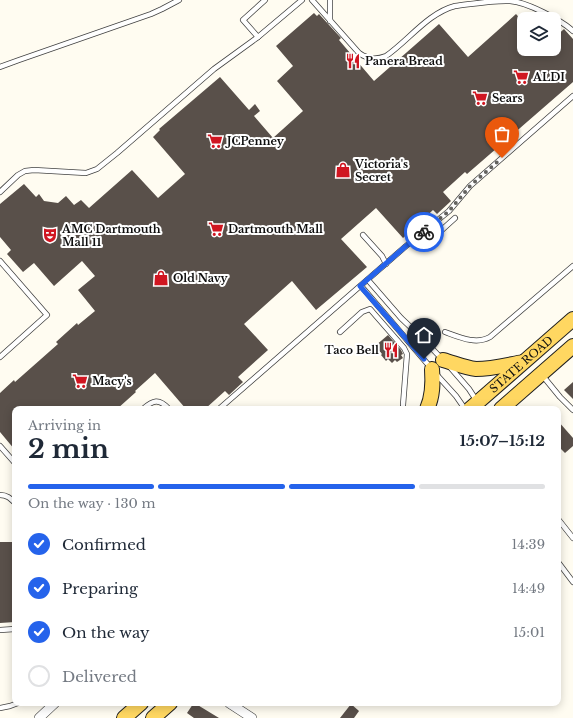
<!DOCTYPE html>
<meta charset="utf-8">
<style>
body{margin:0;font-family:"Libre Baskerville",serif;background:#f6f6f7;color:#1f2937;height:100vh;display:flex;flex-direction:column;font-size:15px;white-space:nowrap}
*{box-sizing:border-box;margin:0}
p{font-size:13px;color:#747a83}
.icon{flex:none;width:22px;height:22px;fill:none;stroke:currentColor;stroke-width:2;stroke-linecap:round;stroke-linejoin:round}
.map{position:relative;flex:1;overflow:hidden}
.drawer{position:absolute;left:12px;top:406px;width:549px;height:300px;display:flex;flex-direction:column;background:#fff;border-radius:8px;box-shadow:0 2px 10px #0003}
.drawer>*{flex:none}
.buttons{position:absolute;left:517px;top:12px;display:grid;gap:8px}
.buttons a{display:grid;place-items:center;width:44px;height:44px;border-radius:8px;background:#fff;box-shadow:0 2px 10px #0003;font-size:20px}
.pin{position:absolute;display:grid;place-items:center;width:34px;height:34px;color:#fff;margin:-41px -17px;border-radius:50% 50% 50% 0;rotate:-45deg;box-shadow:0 0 4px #0007}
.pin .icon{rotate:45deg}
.courier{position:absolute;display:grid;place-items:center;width:40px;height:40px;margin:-20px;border:3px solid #2563eb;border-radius:50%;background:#fff;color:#222;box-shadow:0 1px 5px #0007}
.summary em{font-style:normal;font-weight:800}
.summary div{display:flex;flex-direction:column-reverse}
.summary{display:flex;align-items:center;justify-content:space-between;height:68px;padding:0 16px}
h1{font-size:26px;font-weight:800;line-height:30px}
.bar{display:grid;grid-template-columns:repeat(4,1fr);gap:6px 4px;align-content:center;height:48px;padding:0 16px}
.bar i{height:5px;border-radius:3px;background:#e0e1e3}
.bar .active{background:#2563eb}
.bar p{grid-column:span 4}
ol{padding:0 16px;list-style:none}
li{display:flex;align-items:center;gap:12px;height:44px}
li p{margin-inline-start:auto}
li .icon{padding:4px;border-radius:50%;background:#2563eb;color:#fff;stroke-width:4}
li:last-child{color:#747a83}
li i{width:22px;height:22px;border:2px solid #e0e1e3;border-radius:50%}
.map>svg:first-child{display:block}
.building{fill:#59504a}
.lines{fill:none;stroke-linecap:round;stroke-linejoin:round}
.service-casing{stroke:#424242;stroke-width:6}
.minor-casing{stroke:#424242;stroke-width:10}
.primary-casing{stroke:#202020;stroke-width:16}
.service{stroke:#fff;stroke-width:4.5}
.minor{stroke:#fff;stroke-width:9}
.primary{stroke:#ffd761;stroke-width:14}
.done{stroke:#63625e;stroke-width:4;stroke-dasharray:0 7.2}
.route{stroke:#2563eb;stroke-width:5}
.labels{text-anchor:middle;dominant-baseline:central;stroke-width:4;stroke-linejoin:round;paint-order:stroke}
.poi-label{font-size:11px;font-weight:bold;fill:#0f0f0f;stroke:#fff;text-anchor:start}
.street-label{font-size:11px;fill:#0f0f0f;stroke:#fff}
</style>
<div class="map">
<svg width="573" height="718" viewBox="0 0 573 718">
<rect width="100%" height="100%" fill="#fffcf1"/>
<!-- building -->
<g class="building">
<polygon points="314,13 317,16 319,14 341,38 339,40 374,81 439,24 468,57 516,14 524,23 524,49 554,49 554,38 564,29 573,39 573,82 467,174 465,172 443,192 451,201 437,214 433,210 403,238 376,208 341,239 367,267 316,310 292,281 244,324 268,350 238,377 243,382 229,395 225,391 205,409 186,409 155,373 135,391 136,392 117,409 15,409 15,450 0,432 0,393 14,380 15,382 58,344 56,342 77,323 78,325 95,311 78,290 95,276 82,261 54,286 34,263 23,272 7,254 11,250 0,237 0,204 24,184 36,197 39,194 44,201 58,203 66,196 74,205 81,200 89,208 132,170 158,198 185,174 153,137 160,130 159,129 220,77 249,110 255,104 260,111 254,116 273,138 303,111 277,81 293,66 276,46"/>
<polygon points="388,335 401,350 403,354 401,355 403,358 397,362 395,360 392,363 388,359 386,361 381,355 382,354 375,346"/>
<polygon points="573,382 573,399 564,390"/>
<polygon points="558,421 573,438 573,446 565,453 558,446"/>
<polygon points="0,542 15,542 15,622 0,623"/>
<polygon points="193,704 196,706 196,704 219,718 194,718 187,713"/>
<polygon points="351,704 359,711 354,718 340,718"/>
</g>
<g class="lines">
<!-- service casing -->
<g class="service-casing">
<g id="service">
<path d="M312,0L359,53C367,59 376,60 386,56C408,41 428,13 455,6C472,4 494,0 510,1C527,2 561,20 573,31"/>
<polyline points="330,0 330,21"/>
<polyline points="258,37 243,20 265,0"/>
<polyline points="0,67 19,60 151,14 162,9 179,0"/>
<polyline points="0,192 18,175 25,171 34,170 86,173 97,169 117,153 214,69 258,37 302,0"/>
<polyline points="363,235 382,256 386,264"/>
<polyline points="434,237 455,218"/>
<polyline points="0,261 47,315 0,357"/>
<polyline points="368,280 401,318 420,336 442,359"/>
<polyline points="361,286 431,368"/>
<polyline points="340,332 362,312 370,309 404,348 407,354 403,405"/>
<path d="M445,332C459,337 476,345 490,337L573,266"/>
<polyline points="449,366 469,389 482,409"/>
<polyline points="436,374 456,396 465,409"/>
<polyline points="542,375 560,397 573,410"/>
<path d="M143,409C153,400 159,398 169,409"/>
<polyline points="219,409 406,246 449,211 470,186 573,96"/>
<polyline points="0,446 15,463"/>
<path d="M0,495C7,495 10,498 15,503"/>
<polyline points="558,519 573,538"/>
<polyline points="558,562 573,582"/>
<polyline points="0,630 15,629"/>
<polyline points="0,708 10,706 18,703"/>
</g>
</g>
<!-- minor casing -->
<g class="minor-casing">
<g id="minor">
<polyline points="229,703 252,718"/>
<polyline points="39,718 55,703"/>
</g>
</g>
<!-- primary casing -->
<g class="primary-casing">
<g id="primary">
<path d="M443,360C454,363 465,368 476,369C492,369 507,365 523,362"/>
<path d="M427,409C433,396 433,383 432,369"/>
<path id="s1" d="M470,409L573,319"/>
<polyline points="501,409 573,346"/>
<polyline points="124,718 141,703"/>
<polyline points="153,718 170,703"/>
</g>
</g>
<!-- service -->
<use href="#service" class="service"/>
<!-- minor -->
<use href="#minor" class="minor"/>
<!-- primary -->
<use href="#primary" class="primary"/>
</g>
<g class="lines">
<!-- done -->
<polyline class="done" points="424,232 449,211 470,186 502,158"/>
<!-- route -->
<polyline class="route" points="424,359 360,286 406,246 424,232"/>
</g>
<!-- icons -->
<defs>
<g id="restaurant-bare" transform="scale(1.2)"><path d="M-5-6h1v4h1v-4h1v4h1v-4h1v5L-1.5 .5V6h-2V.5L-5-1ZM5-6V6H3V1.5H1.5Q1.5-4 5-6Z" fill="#d01621" stroke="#fff" stroke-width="2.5" paint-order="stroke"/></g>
<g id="supermarket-bare" transform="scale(1.2)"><path d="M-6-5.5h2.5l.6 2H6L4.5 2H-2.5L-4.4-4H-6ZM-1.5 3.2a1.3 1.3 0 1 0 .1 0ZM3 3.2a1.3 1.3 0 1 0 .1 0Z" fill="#d01621" stroke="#fff" stroke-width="2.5" paint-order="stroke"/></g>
<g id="shop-bare" transform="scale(1.2)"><path d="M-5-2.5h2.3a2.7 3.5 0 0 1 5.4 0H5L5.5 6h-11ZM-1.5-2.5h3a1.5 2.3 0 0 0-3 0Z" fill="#d01621" stroke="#fff" stroke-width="2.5" paint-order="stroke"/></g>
<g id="theatre-bare" transform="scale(1.2)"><path d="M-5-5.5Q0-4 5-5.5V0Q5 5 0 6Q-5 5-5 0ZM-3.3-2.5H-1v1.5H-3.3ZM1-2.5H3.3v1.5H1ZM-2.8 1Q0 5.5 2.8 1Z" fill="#d01621" stroke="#fff" stroke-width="2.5" paint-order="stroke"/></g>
</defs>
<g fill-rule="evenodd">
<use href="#restaurant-bare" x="353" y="61"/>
<use href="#supermarket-bare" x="521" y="77"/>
<use href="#supermarket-bare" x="480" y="98"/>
<use href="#supermarket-bare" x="215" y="141"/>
<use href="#shop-bare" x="343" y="170"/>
<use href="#supermarket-bare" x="216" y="229"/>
<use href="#theatre-bare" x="50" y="235"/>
<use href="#shop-bare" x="161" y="278"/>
<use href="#restaurant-bare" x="391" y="350"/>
<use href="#supermarket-bare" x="80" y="381"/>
</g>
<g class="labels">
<!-- poi labels -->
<g class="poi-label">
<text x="365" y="61">Panera Bread</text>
<text x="533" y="77">ALDI</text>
<text x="492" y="98">Sears</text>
<text x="227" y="141">JCPenney</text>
<text x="355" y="164">Victoria's<tspan x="355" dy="13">Secret</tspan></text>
<text x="62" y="229">AMC Dartmouth<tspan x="62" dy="13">Mall 11</tspan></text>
<text x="228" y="229">Dartmouth Mall</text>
<text x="173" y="278">Old Navy</text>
<text x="379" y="350" text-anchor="end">Taco Bell</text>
<text x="92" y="381">Macy's</text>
</g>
<!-- street labels -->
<g class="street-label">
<text stroke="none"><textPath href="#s1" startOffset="68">STATE ROAD</textPath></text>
</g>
</g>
</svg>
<div class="buttons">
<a><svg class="icon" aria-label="layers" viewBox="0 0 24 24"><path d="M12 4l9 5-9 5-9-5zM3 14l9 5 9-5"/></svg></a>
</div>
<div class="pin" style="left:502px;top:158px;background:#ea580c"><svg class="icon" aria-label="bag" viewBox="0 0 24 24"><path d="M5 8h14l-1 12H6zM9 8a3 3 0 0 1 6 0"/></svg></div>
<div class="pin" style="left:424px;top:359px;background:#1f2937"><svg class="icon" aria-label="home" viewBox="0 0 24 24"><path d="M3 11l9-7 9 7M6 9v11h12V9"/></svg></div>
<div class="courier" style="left:424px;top:232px"><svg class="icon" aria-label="bike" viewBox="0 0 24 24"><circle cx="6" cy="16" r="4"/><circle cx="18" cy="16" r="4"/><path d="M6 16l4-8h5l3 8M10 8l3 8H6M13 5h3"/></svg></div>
<section class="drawer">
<div class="summary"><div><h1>2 min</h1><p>Arriving in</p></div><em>15:07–15:12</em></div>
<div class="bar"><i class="active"></i><i class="active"></i><i class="active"></i><i></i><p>On the way · 130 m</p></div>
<ol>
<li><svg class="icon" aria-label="check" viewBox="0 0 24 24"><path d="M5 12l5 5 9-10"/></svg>Confirmed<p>14:39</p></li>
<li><svg class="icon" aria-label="check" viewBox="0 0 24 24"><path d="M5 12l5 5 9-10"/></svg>Preparing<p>14:49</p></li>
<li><svg class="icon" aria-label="check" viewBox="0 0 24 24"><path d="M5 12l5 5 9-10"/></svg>On the way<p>15:01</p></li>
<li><i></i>Delivered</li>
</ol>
</section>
</div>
